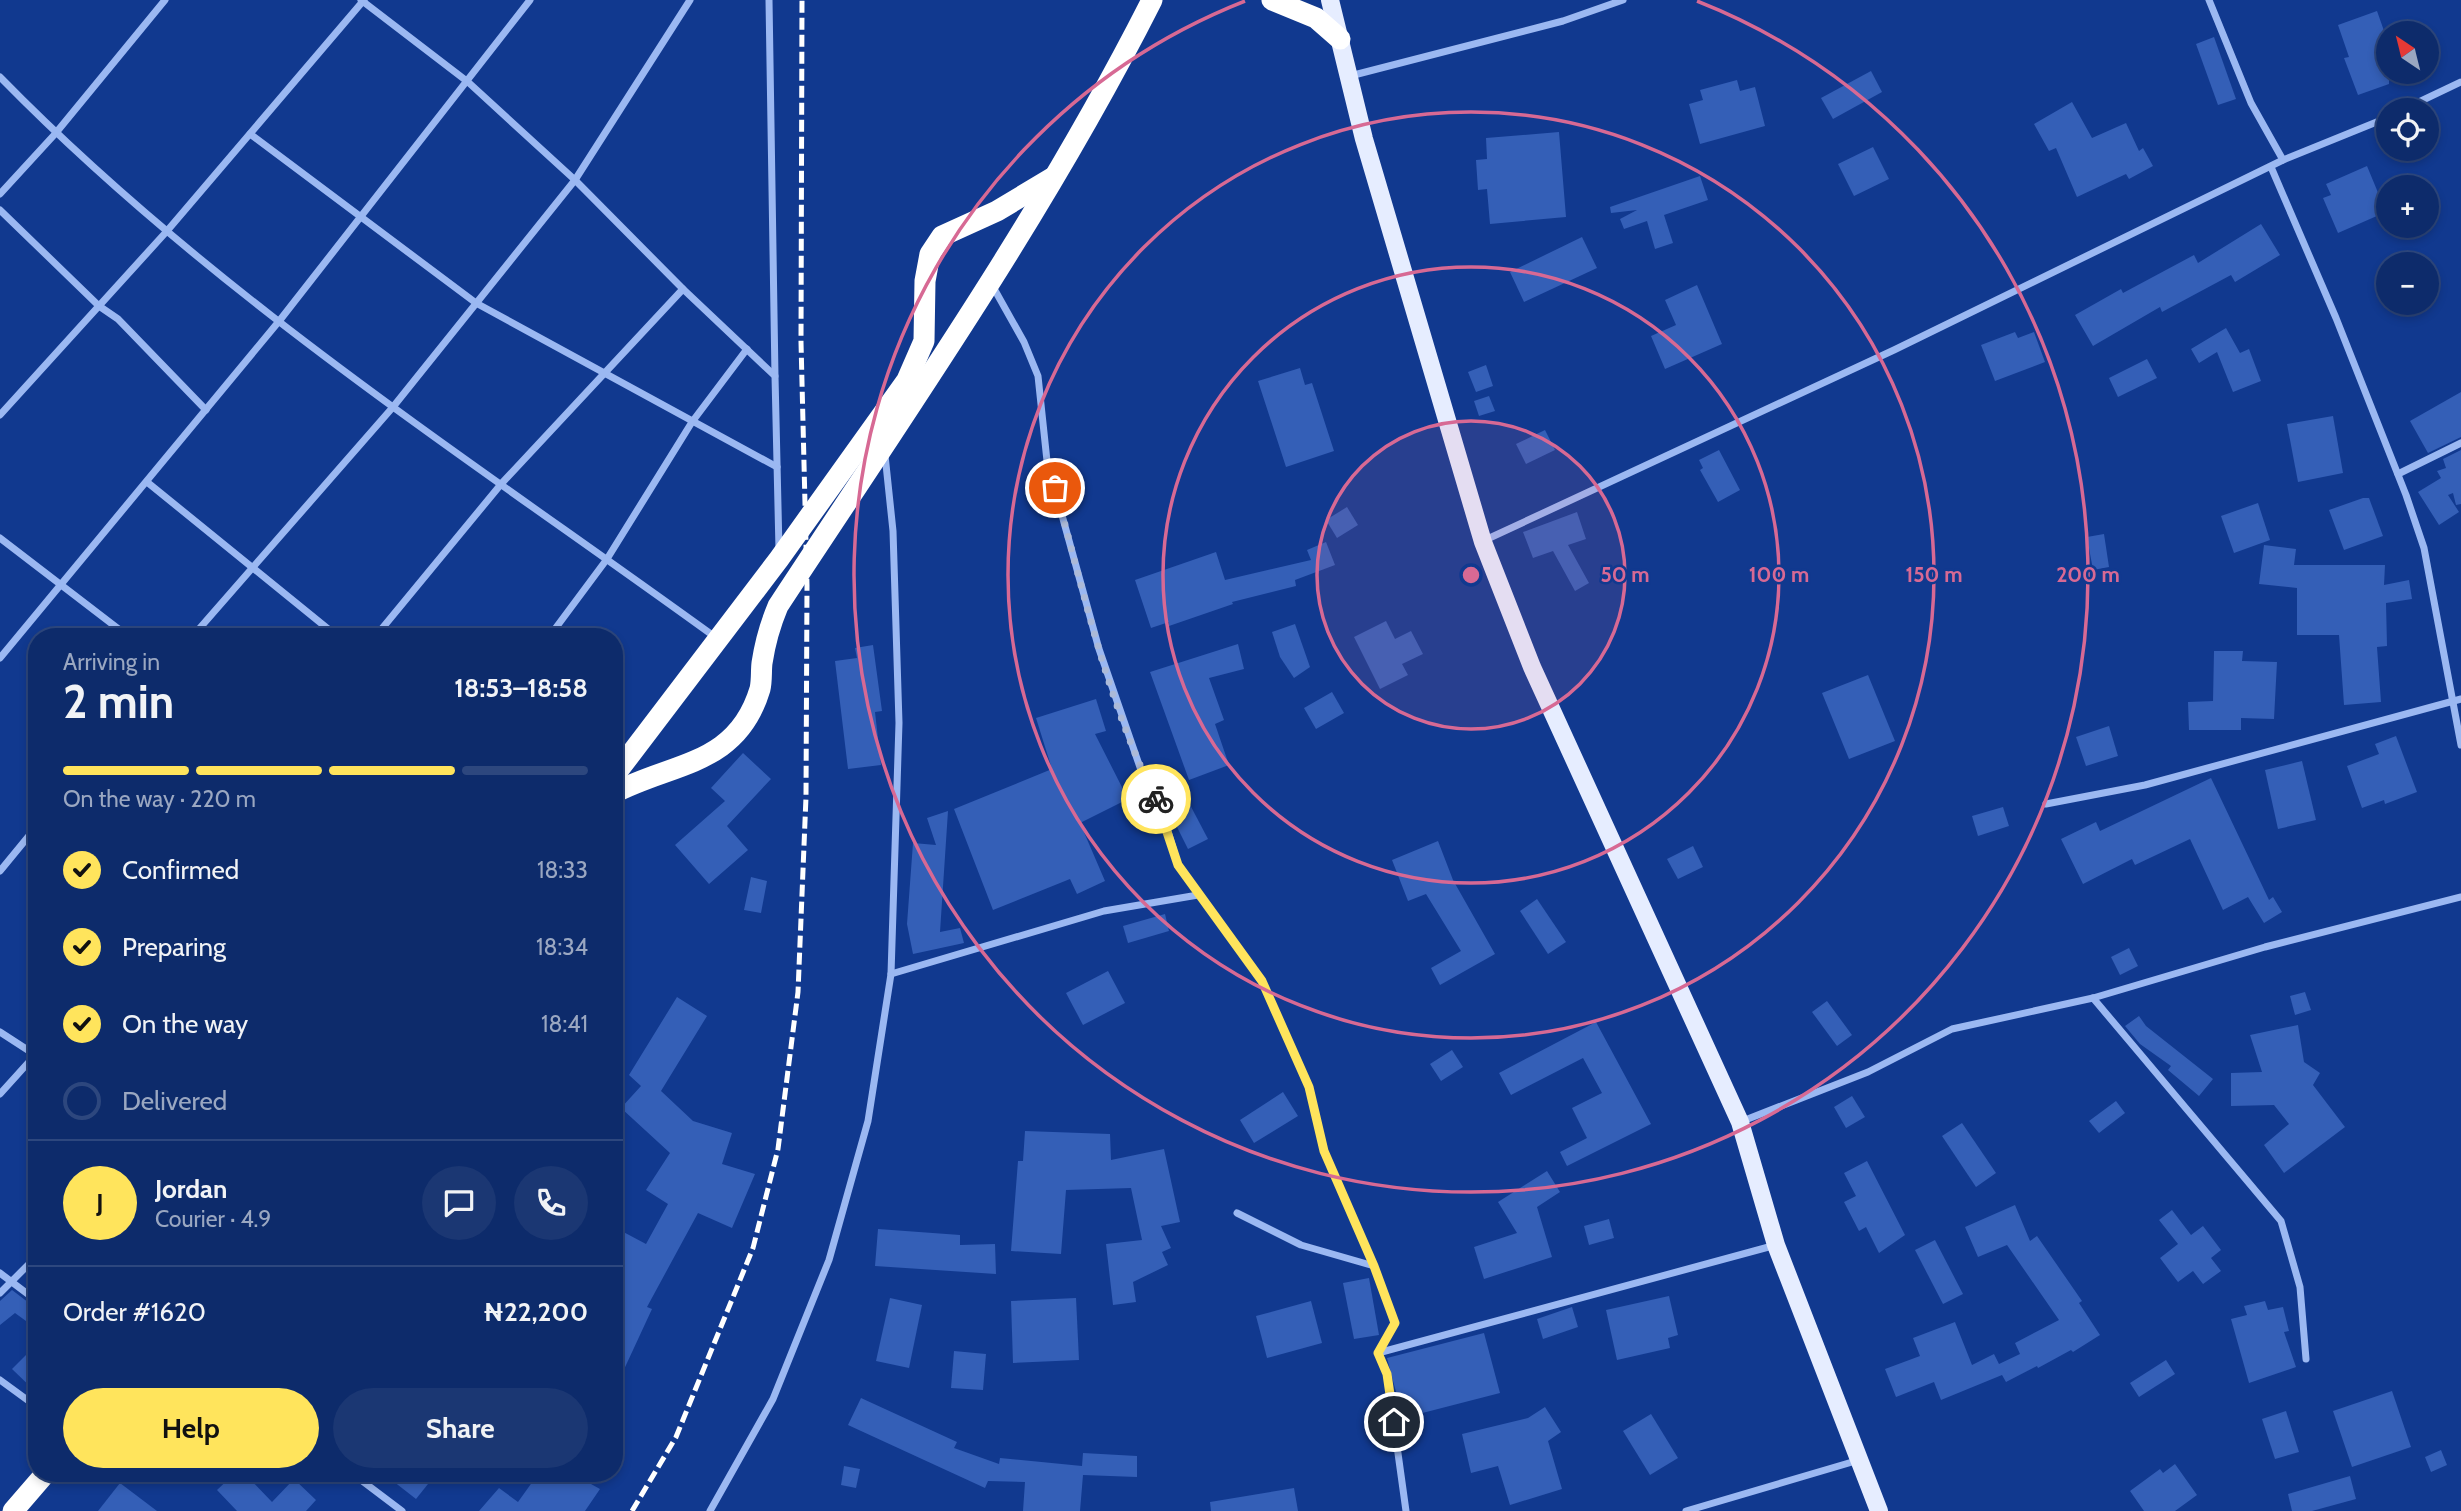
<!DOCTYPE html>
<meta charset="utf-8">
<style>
body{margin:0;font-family:Cabin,sans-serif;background:#1b3773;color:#f1f3f6;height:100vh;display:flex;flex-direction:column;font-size:26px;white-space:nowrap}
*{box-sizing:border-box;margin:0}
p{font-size:23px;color:#9aa7c1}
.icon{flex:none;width:38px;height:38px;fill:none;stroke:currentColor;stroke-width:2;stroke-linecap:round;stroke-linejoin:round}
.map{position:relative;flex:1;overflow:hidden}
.details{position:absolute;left:28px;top:628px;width:595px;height:854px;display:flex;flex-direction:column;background:#0d2b6b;border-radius:28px;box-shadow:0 4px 10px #0003,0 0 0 2px #2d477e}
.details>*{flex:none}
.needle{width:46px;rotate:325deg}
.buttons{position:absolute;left:2376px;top:21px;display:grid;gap:14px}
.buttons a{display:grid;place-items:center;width:63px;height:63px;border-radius:50%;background:#0d2b6b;box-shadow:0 4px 10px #0003,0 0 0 2px #2d477e;font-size:35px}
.pin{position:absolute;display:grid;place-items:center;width:60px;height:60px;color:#fff;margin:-30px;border:4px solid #fff;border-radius:50%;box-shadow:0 2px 7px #0007}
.courier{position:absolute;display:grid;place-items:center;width:70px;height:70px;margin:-35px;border:5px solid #ffe45c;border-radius:50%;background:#fff;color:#222;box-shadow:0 2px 9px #0007}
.headline em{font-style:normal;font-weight:700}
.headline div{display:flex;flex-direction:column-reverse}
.headline{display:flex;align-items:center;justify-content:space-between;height:119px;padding:0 35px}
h1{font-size:46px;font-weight:700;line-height:52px}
.bar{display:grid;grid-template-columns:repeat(4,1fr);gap:10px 7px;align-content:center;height:84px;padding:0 35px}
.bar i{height:9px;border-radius:5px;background:#2d477e}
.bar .selected{background:#ffe45c}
.bar p{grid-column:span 4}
.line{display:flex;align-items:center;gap:18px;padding:0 35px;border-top:2px solid #2d477e}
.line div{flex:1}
.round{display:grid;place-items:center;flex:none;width:74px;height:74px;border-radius:37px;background:#1b3773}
ol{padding:0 35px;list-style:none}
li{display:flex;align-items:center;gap:21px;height:77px}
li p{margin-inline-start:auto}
li .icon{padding:7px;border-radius:50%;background:#ffe45c;color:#111;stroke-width:4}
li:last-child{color:#9aa7c1}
li i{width:38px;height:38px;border:4px solid #2d477e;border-radius:50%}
.button{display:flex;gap:14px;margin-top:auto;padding:14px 35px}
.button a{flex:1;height:80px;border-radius:42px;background:#ffe45c;color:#111;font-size:28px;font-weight:700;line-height:80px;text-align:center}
.button a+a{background:#1b3773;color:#f1f3f6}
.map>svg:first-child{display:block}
.building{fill:#345fb7}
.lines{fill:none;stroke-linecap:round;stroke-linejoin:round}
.street{stroke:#9bb8f2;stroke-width:7}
.primary{stroke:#e6edff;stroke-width:18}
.highway{stroke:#fff;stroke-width:21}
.rail{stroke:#fff;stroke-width:5;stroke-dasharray:12 5;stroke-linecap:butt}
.done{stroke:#acbad8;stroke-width:7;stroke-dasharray:0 12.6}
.route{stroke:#ffe45c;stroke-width:9}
.ring{fill:none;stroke:#d76994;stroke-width:3.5}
.centre{fill:#d76994;stroke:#11398f;stroke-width:3.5}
.ring-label{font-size:21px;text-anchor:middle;font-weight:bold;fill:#d76994;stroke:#11398f;stroke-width:5;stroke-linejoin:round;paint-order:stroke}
</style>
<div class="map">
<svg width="2461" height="1511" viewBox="0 0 2461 1511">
<rect width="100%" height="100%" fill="#11398f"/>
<!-- building -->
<g class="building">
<polygon points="2377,11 2389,45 2389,84 2358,95 2344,58 2349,57 2338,25"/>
<polygon points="2214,37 2236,99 2218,105 2196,44"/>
<polygon points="1871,71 1882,92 1833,119 1821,98"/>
<polygon points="1737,80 1740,91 1755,87 1765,126 1700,144 1689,104 1703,100 1700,90"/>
<polygon points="2072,102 2092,138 2126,123 2139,151 2143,148 2153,166 2129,179 2126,174 2077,197 2056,148 2049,151 2034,124"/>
<polygon points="1559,132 1566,217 1490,224 1487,189 1478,190 1476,160 1487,159 1486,138"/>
<polygon points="1873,147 1889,179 1854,196 1838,164"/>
<polygon points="2367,166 2386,212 2338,233 2323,198 2331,195 2326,184"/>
<polygon points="1700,176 1708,200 1664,215 1673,243 1655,249 1647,221 1624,229 1620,219 1637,210 1611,213 1610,207"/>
<polygon points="2261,224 2280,255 2235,282 2231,275 2162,312 2160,307 2093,346 2075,315 2121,289 2123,293 2194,255 2198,263"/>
<polygon points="1582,237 1597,268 1524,302 1510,272"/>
<polygon points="1697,285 1722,344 1665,369 1651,336 1676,325 1665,300"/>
<polygon points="2226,328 2240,353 2249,349 2261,381 2233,392 2217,352 2199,363 2191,349"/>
<polygon points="2015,332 2018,338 2034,332 2045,362 1995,381 1981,345"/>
<polygon points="2147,359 2157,378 2118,397 2109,378"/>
<polygon points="1486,365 1493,386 1476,392 1468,372"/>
<polygon points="1300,368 1305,385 1312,383 1334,451 1286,467 1258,381"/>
<polygon points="2461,392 2461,437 2428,453 2410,421"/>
<polygon points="1489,396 1495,411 1479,416 1474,401"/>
<polygon points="2333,416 2343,473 2298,482 2287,424"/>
<polygon points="1545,430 1555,450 1526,464 1516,444"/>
<polygon points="1719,450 1740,490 1718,502 1700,470 1703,468 1699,460"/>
<polygon points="2461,450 2461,504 2456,505 2453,493 2448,495 2459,512 2439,525 2418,492 2441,478 2437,471 2446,468 2443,459"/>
<polygon points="2363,498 2369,498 2383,536 2344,550 2329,510"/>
<polygon points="2258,503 2270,540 2234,553 2221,516"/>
<polygon points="1347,507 1358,525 1337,538 1326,520"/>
<polygon points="1577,512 1586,539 1568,545 1589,583 1575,591 1553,551 1533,558 1523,532"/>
<polygon points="2104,534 2109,567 2093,570 2087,537"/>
<polygon points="1326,542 1335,565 1295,580 1296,586 1232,602 1233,604 1169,626 1169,622 1151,628 1135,580 1216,552 1225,580 1311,560 1307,550"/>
<polygon points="2264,545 2296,549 2294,565 2385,565 2384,585 2409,580 2412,599 2386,603 2387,646 2377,647 2381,702 2344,705 2339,635 2297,635 2297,588 2259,584"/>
<polygon points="1386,621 1395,639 1411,631 1423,654 1402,664 1408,675 1380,689 1354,637"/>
<polygon points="1295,624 1310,667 1294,678 1280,657 1272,632"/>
<polygon points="1238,644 1244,669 1209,678 1224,720 1215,724 1229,765 1189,780 1150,672"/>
<polygon points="873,645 882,711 875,712 881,765 848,769 835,661 857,658 855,648"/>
<polygon points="2214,651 2243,651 2242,661 2277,662 2274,719 2241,718 2241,730 2189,730 2188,702 2213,701"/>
<polygon points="1868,675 1895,741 1849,759 1822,693"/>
<polygon points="1332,692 1344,713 1316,729 1304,708"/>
<polygon points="1096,699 1106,731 1095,734 1128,799 1080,823 1105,881 1077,894 1070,879 993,910 954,809 1052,769 1036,718"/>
<polygon points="2109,726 2118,756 2086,766 2076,737"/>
<polygon points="2396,736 2417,792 2385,804 2384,800 2362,808 2347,766 2379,754 2375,744"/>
<polygon points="743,753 771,779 727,826 748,850 709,884 675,845 725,801 711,788"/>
<polygon points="2302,761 2316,820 2278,829 2265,770"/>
<polygon points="2211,778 2269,900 2273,897 2282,912 2264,923 2248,897 2223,910 2190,839 2135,865 2132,859 2083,884 2061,839 2096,822 2100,831"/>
<polygon points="1188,801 1208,839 1188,849 1169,811"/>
<polygon points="2003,807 2009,826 1978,836 1972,816"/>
<polygon points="948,811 940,932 960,928 964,943 913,954 907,924 913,843 936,845 927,818"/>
<polygon points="1438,841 1453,880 1495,954 1440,985 1431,968 1461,951 1426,894 1408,901 1392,860"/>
<polygon points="1693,846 1703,867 1678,879 1667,859"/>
<polygon points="751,877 767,881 761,913 744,910"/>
<polygon points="1537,899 1566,942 1548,954 1520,911"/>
<polygon points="1165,914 1169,931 1128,943 1123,926"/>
<polygon points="2129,948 2138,966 2120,975 2111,957"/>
<polygon points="1108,971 1125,1003 1083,1025 1066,993"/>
<polygon points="2305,992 2311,1010 2295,1015 2290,996"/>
<polygon points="677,997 707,1016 661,1091 693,1121 732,1133 722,1164 755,1174 732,1228 698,1213 647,1307 652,1309 614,1391 614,1305 624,1283 614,1278 614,1227 646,1244 668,1204 646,1190 670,1153 621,1108 641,1086 629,1075"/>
<polygon points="1827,1001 1852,1035 1837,1046 1812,1012"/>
<polygon points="2139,1016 2146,1026 2213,1079 2199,1096 2168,1070 2171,1066 2140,1044 2125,1026"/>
<polygon points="1596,1022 1651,1124 1567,1166 1560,1152 1587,1138 1572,1108 1602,1093 1583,1058 1511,1095 1499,1073"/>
<polygon points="2298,1025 2304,1062 2320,1073 2313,1085 2345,1127 2284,1173 2264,1145 2289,1124 2274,1105 2231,1106 2231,1073 2262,1072 2250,1035"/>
<polygon points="1452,1050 1463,1067 1441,1081 1430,1064"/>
<polygon points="1283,1092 1298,1116 1254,1143 1240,1120"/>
<polygon points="1852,1096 1865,1117 1846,1128 1834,1107"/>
<polygon points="2116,1101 2125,1113 2099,1133 2089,1121"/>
<polygon points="1962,1123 1996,1173 1976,1187 1942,1136"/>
<polygon points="1025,1131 1110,1134 1111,1160 1164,1149 1180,1222 1161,1226 1171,1248 1162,1252 1168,1265 1133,1282 1136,1302 1113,1305 1106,1244 1142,1240 1131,1188 1066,1190 1061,1254 1011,1251 1018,1161 1023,1161"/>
<polygon points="1867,1161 1905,1235 1879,1253 1866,1227 1859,1231 1844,1202 1856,1196 1844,1173"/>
<polygon points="1547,1171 1560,1192 1537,1207 1552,1257 1484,1279 1474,1247 1517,1233 1498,1202"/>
<polygon points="2015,1205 2030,1241 2037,1236 2082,1301 2079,1303 2100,1335 2073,1352 2071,1350 2038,1368 2037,1366 2006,1382 2002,1375 1941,1400 1934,1382 1896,1397 1885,1369 1920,1356 1913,1338 1955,1322 1972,1365 1994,1354 1999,1364 2020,1354 2015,1343 2059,1320 2007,1245 1978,1257 1965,1227"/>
<polygon points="2172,1210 2191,1235 2203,1226 2221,1250 2211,1258 2221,1271 2203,1284 2193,1271 2178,1282 2160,1258 2178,1244 2159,1220"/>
<polygon points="1609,1219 1614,1238 1589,1245 1584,1226"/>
<polygon points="878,1229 960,1235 960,1245 995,1244 996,1274 875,1266"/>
<polygon points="1935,1240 1963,1294 1943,1304 1915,1250"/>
<polygon points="1369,1278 1379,1335 1354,1339 1343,1283"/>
<polygon points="12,1290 37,1309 37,1329 15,1313 0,1325 0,1301"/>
<polygon points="1669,1296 1678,1335 1668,1338 1670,1348 1617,1360 1606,1310"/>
<polygon points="890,1298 922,1305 909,1368 876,1361"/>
<polygon points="1076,1298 1079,1360 1013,1363 1011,1301"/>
<polygon points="1311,1301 1322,1343 1267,1358 1256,1316"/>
<polygon points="2265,1301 2268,1310 2283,1307 2289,1331 2284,1332 2296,1367 2249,1383 2231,1319 2247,1315 2244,1306"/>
<polygon points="1572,1307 1578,1327 1543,1339 1537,1319"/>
<polygon points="1484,1333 1500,1393 1403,1418 1387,1358"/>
<polygon points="37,1344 37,1393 12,1369"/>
<polygon points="954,1351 986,1354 983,1390 951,1388"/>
<polygon points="2166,1360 2175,1374 2139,1397 2130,1383"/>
<polygon points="2392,1391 2411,1447 2352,1467 2333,1411"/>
<polygon points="861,1398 957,1442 954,1448 999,1464 1000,1458 1082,1466 1083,1453 1137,1456 1137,1477 1083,1475 1080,1511 1023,1511 1025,1482 988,1481 985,1488 848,1425"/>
<polygon points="1545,1407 1561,1432 1548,1441 1562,1489 1510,1505 1498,1466 1471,1473 1462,1434 1528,1418"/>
<polygon points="2286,1411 2299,1452 2275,1459 2262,1419"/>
<polygon points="1651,1414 1678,1458 1650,1475 1623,1431"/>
<polygon points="2441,1450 2447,1465 2431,1472 2425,1457"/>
<polygon points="2175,1464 2197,1495 2175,1511 2144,1511 2130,1491 2160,1469 2163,1473"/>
<polygon points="844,1466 860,1469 856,1488 841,1485"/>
<polygon points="234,1474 245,1474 272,1502 294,1479 316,1500 306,1511 237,1511 217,1490"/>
<polygon points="384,1474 436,1474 416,1499"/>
<polygon points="538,1474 573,1474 600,1489 585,1511 479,1511 499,1488 518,1502"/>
<polygon points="2350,1476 2356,1499 2312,1511 2292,1511 2288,1494"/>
<polygon points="120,1483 157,1511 98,1511"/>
<polygon points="1294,1488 1298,1511 1211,1511 1210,1502"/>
</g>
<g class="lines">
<!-- street -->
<g class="street">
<polyline points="361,0 468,82 575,180 683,289 775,376 779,550"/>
<polyline points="769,0 775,376"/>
<polyline points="2209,0 2251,103 2283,160"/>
<polyline points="1350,76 1563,21 1623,0"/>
<path d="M0,77C212,294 471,460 715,637"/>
<polyline points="2402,110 2461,82"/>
<polyline points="250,134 476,303 777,467"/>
<polyline points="2271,167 2336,318 2406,495 2424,548 2461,745"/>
<polyline points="0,194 55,134 165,0"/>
<polyline points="0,210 99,306 118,319 206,410"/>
<polyline points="992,285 1024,342 1038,376 1047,461 1099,649 1142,773 1163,814 1178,865 1262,981 1309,1087 1324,1151 1374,1266"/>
<polyline points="0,415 167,231 364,0"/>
<polyline points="2398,474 2461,443"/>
<polyline points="147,482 338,637"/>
<polyline points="0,538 129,637"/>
<polyline points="1483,541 1894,350 2283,160 2389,117"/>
<polyline points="192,637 393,407 575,180 690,0"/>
<polyline points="375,637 502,483 683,289"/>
<polyline points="549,637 607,559 692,422 747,349"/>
<polyline points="0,658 280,320 530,0"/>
<polyline points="2046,804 2145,785 2461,699"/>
<polyline points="0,871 37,826"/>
<polyline points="891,974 1104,911 1198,895"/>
<polyline points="2093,998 2281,1221 2300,1287 2306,1359"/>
<polyline points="0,1032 37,1056"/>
<polyline points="0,1094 37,1053"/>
<polyline points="1740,1122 1868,1072 1952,1029 2093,998 2265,947 2461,897"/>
<polyline points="1237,1213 1301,1245 1374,1266 1395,1323 1378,1353 1387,1374 1406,1511"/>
<polyline points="0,1273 37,1301"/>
<polyline points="0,1293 37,1256"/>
<polyline points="1378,1353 1776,1245"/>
<polyline points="0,1380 37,1407"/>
<polyline points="353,1474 402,1511"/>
<polyline points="710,1511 773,1399 829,1260 868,1121 891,974 899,723 893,531 885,455"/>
<polyline points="1686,1511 1859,1460"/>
</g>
<!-- primary -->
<polyline class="primary" points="1330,0 1364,139 1483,542 1532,667 1740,1122 1776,1245 1879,1511"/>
<!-- highway -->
<g class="highway">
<polyline points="1272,0 1316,18 1340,39"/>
<polyline points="614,776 779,559 907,380 924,341 925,281 930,254 942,236 997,211 1052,178"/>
<path d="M614,793C673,762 737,766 760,689C762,681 761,671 762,663C765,643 770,625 778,606C908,408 1045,212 1152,0"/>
<polyline points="13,1511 45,1474"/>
</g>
<!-- rail -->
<polyline class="rail" points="632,1511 676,1437 753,1248 778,1149 798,992 806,797 807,585 801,342 802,0"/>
</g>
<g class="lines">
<!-- done -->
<path class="done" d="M1055,488C1084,592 1107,702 1156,799"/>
<!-- route -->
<polyline class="route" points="1156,799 1178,865 1262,981 1309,1087 1324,1151 1374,1266 1395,1323 1378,1353 1387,1374 1394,1422"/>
</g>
<!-- distance rings -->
<circle cx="1471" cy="575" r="154" fill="#d76994" fill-opacity=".12"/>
<g class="ring">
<circle cx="1471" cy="575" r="154"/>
<circle cx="1471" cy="575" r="308"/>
<circle cx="1471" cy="575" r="463"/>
<path d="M1697 1A617 617 0 1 1 1245 1"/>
</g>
<circle cx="1471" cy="575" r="10" class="centre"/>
<g class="ring-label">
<text x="1625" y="582">50 m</text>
<text x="1779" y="582">100 m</text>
<text x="1934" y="582">150 m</text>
<text x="2088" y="582">200 m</text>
</g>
</svg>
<div class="buttons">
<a><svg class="needle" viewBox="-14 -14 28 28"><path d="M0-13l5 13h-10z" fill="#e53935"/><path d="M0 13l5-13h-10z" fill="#9aa7c1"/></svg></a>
<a><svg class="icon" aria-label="locate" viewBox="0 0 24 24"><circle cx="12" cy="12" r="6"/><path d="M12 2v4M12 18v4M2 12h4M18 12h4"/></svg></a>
<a>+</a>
<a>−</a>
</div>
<div class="pin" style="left:1055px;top:488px;background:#ea580c"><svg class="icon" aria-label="bag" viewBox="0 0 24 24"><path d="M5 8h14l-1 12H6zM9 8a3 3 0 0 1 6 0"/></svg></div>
<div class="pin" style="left:1394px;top:1422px;background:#1f2937"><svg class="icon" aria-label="home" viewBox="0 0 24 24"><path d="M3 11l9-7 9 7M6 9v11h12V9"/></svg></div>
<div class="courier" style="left:1156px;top:799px"><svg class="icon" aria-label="bike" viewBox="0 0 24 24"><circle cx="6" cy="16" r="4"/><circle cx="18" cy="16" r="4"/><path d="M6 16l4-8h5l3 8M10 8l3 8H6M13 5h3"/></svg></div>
<section class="details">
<div class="headline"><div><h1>2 min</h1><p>Arriving in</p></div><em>18:53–18:58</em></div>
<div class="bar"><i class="selected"></i><i class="selected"></i><i class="selected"></i><i></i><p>On the way · 220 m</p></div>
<ol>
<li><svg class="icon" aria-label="check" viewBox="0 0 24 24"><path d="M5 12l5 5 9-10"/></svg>Confirmed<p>18:33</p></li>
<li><svg class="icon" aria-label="check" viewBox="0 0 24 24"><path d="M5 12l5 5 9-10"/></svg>Preparing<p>18:34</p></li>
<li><svg class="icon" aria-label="check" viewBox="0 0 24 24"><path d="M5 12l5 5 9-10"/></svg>On the way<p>18:41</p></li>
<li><i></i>Delivered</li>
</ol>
<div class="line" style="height:126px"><b class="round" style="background:#ffe45c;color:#111">J</b><div><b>Jordan</b><p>Courier · 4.9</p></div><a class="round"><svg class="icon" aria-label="chat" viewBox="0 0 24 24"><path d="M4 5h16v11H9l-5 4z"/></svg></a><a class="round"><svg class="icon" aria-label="phone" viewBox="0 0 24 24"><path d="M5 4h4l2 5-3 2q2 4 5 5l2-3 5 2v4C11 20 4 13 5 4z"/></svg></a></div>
<div class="line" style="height:91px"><div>Order #1620</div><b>₦22,200</b></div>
<div class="button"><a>Help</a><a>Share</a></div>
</section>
</div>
